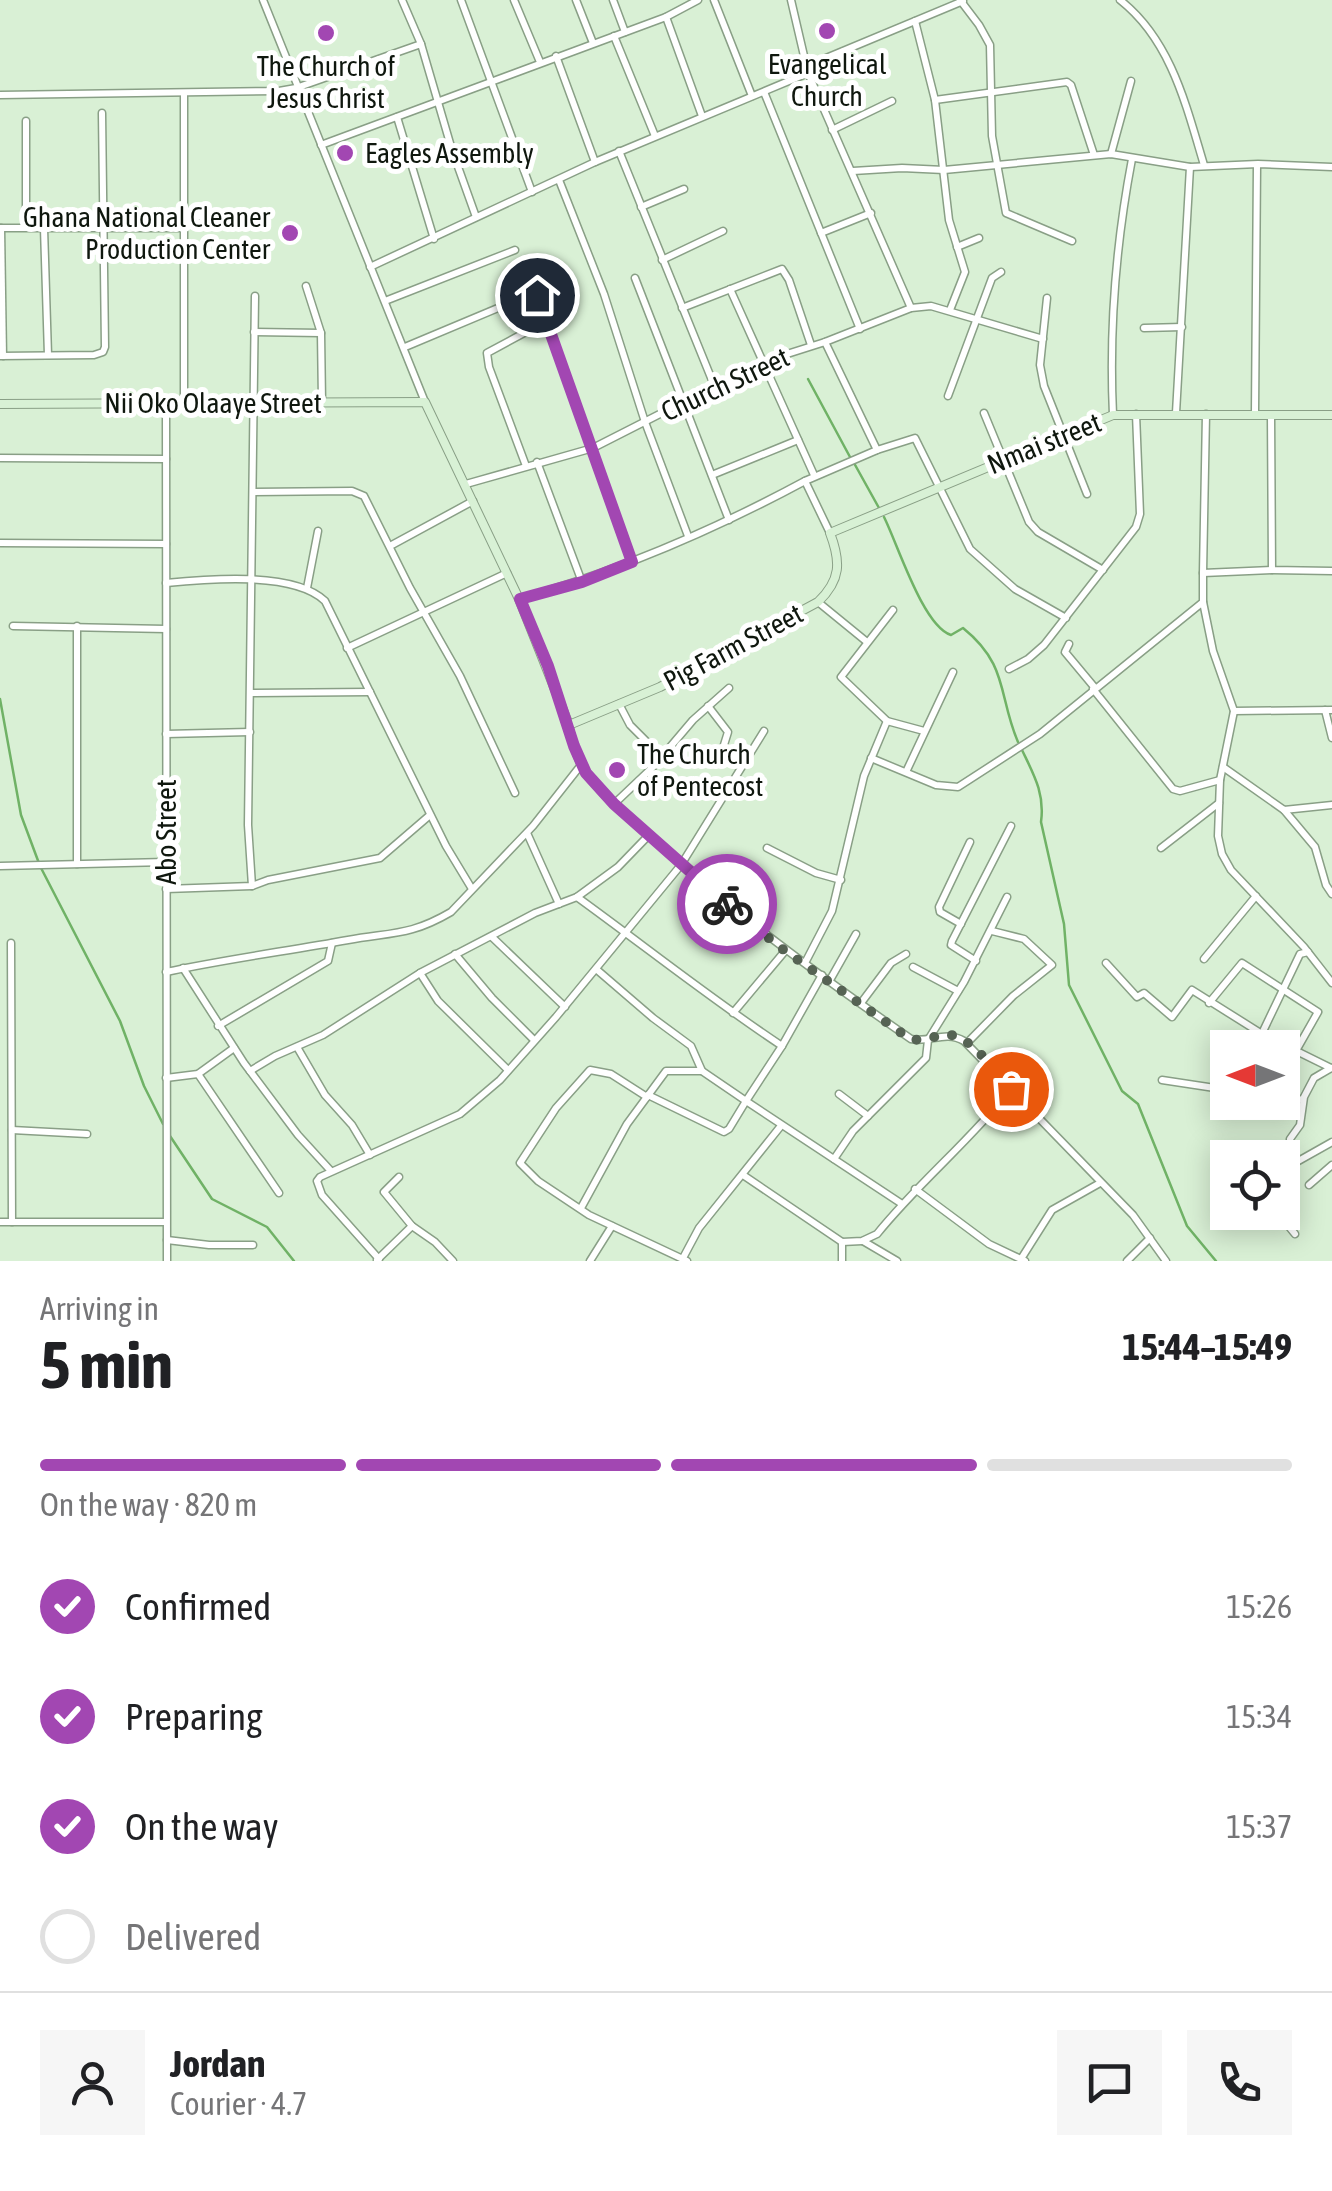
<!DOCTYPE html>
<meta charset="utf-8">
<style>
body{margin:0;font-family:"Asap Condensed",sans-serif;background:#f6f6f6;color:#202124;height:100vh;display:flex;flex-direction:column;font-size:38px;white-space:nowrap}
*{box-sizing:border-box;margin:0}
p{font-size:32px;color:#757577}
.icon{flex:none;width:55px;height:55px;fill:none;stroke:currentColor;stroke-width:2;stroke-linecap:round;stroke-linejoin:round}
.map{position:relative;height:1261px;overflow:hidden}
.sheet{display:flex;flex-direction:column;background:#fff;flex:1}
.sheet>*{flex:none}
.needle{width:65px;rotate:270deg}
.fabs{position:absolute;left:1210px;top:1030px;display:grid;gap:20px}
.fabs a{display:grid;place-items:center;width:90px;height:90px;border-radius:0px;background:#fff;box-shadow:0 5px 25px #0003;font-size:50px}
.pin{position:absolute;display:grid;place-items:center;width:85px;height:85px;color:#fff;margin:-42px;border:5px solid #fff;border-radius:50%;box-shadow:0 2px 10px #0007}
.courier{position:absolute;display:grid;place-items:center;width:100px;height:100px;margin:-50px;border:8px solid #a247b2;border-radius:50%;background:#fff;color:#222;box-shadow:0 2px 12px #0007}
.overview em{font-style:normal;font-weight:700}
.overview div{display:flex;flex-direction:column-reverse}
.overview{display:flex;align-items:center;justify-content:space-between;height:170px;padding:0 40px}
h1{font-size:65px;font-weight:700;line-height:75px}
.bar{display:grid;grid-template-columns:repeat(4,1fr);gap:15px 10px;align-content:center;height:120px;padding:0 40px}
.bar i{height:12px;border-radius:8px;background:#e0e0e0}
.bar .selected{background:#a247b2}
.bar p{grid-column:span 4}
.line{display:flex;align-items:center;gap:25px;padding:0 40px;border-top:2px solid #e0e0e0}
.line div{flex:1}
.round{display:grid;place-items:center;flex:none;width:105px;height:105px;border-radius:0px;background:#f6f6f6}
ol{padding:0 40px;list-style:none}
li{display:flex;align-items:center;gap:30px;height:110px}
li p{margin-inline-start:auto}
li .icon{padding:10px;border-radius:50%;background:#a247b2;color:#fff;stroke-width:4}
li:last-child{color:#757577}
li i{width:55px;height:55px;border:5px solid #e0e0e0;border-radius:50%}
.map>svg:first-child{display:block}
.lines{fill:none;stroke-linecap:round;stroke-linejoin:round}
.stream{stroke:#70b266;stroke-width:2.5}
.street-casing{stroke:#899f86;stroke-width:9}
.secondary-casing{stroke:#899f86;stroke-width:10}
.street{stroke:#fff;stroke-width:6}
.secondary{stroke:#d8f1d5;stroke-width:8}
.done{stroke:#566354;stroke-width:10;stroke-dasharray:0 18}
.route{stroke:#a247b2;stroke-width:12}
.poi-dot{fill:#a247b2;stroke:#fff;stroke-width:4}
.labels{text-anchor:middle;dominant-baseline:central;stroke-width:10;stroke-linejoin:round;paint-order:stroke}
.poi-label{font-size:28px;fill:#0f170e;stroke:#fff}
.street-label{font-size:28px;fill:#0f170e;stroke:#fff}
</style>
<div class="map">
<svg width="1332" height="1261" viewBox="0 0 1332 1261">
<rect width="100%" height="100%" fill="#d9f0d5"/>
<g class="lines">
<!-- stream -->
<g class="stream">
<polyline points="808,379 850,457"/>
<polyline points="854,463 879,508"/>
<path d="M884,517C898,545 923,626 951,635L963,628C1009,665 998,696 1018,742"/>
<polyline points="0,699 21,815 40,866 120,1021 144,1086 163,1124"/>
<path d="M1022,750C1034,775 1045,794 1041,822L1064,924L1069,985L1122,1091L1138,1104L1187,1226L1216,1261"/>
<polyline points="170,1136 212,1199 267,1227 294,1261"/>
</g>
<!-- street casing -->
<g class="street-casing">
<g id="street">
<polyline points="263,0 425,402"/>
<polyline points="402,0 421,44"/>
<polyline points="461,0 532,192"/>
<polyline points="514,0 540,62"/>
<polyline points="576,0 593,43"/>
<polyline points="613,0 625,32"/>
<polyline points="714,0 752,96"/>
<polyline points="791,0 808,73 911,308"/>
<polyline points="960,0 979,25 990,45 992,136 1006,213 1072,241"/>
<path d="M1120,0C1171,40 1186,105 1204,165"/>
<polyline points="666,17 702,116"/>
<polyline points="915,21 935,100 949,220 965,272 950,310"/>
<polyline points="614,36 655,136"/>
<polyline points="556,56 595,162"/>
<polyline points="807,66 963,1"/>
<polyline points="764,92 860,329"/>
<polyline points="184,94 184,403"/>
<polyline points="0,95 279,91 296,88 421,44 452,150 476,217"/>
<polyline points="935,100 1067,82 1071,85 1094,155"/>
<polyline points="397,117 434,239"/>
<polyline points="26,121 26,227"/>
<polyline points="832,130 892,101"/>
<polyline points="321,145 666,17 698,0"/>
<polyline points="619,151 714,385"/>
<polyline points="1111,154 1131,81"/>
<polyline points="853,171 902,168 944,170 1111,154 1190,167 1258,164 1332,167"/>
<polyline points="559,180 604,294 645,422 688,536"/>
<polyline points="641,207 684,189"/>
<polyline points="184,216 258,216"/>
<polyline points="0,228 184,228"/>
<polyline points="1,228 3,356"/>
<polyline points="44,228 48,355"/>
<polyline points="821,233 871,213"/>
<polyline points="957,247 979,238"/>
<polyline points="662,260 723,231"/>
<polyline points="370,267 595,162 808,73"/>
<polyline points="635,278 729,520"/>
<polyline points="306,286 321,333 322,402"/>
<polyline points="730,289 814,475"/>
<polyline points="1047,298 1040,365 1044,386 1087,494"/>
<polyline points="385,301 515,250"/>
<polyline points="682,308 782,269 789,280 811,345"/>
<polyline points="1144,328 1182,327"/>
<polyline points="254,332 321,333"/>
<polyline points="825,342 877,450"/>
<polyline points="405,347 524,297 537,295 632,562"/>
<polyline points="0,356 94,355 103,352 105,347 102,113"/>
<polyline points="948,396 992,278 1001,272"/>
<polyline points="166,403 167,1261"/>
<polyline points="984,413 1029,522 1038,532 1103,570"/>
<polyline points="1176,413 1190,167"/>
<polyline points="1255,413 1257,165"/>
<polyline points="1206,414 1203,573 1272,570"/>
<path d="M1113,415C1109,329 1116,243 1132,159"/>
<polyline points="1271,415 1272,570 1332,571"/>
<polyline points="0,458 166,459"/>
<polyline points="537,462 582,582"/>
<polyline points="526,466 489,367 487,353 548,320"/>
<polyline points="712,475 798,440"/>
<polyline points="805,481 877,450 915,438 970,549 1015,589 1066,618"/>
<polyline points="466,484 593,448 762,362 825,342 911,308 931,306 1043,339"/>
<polyline points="253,492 352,491 364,496 410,588 460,676 515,793"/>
<polyline points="0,543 166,544"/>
<polyline points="390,546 473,501"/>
<path d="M166,583C207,579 294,571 325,601L446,846L472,889"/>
<polyline points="307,588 318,531"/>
<path d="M519,599C619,571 714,530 805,481L830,533"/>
<polyline points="818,602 867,642"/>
<polyline points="1203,602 1213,651 1234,711 1220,780 1218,836 1222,854 1231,870 1304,947 1332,983"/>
<polyline points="893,610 841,677 887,721 924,731"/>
<polyline points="13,626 166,629"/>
<polyline points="77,626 77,864"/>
<polyline points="1069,644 1065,652 1095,688"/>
<polyline points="347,648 507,573"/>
<polyline points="1009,669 1028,659 1044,645 1136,527 1140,514 1136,414"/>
<polyline points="1093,689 1173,789 1180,791 1220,780"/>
<polyline points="251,693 370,692"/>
<polyline points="619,704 630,725 662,757"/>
<polyline points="708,706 728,732 723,748"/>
<polyline points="1325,710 1332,738"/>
<polyline points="1234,711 1332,710"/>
<path d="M569,725C572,739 575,755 583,768C600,796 629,816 652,838C733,913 821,977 911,1039C930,1043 945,1030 964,1041L1133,1215L1166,1261"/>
<polyline points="166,734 250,732"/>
<polyline points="871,758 936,785 958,787 1040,734 1203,602 1203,573"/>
<polyline points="1223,767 1284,810 1332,805"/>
<polyline points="906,772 953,672"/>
<polyline points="614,804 654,766 693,720 729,688"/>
<polyline points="1284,810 1315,847 1326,885 1332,894"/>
<polyline points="527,833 559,904"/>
<polyline points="767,848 816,873 841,880"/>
<polyline points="1161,848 1219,803"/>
<polyline points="0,866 166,862"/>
<polyline points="252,886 248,825 255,296"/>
<polyline points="166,889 252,886 268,880 380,858 430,815"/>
<path d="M577,897C646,947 711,999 782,1046"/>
<polyline points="961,924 940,912 939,907 970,842"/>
<polyline points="492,937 565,1007"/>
<polyline points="11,943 12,1222"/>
<polyline points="455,954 492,998 534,1040"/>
<polyline points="1204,959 1256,896"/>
<polyline points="976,961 951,945 952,941 1011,826"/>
<polyline points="805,963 832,911 864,776 887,721"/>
<polyline points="1106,963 1137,997 1144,993 1172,1017 1192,990 1262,1034 1331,1068"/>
<polyline points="913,967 958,991"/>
<polyline points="183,968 244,1063 298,1135 330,1170"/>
<polyline points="596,969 653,1018 691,1046 702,1071"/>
<path d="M166,972C226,959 288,951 348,940C392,932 410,936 451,912L533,826L581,765"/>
<polyline points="420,973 438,1001 508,1070"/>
<polyline points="830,980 856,934"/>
<polyline points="861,1003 891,963 906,954"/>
<polyline points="1209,1003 1242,963 1318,1012 1297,1049"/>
<polyline points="733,1013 785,951"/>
<polyline points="218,1026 328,961 332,943"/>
<polyline points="967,1043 1013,996 1052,965 1024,939 992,931"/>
<polyline points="297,1047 325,1095 352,1125 370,1155"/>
<polyline points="1255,1048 1300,954 1308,952"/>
<polyline points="250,1071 275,1056 323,1035 420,973 535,913 577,897 618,867 649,835"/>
<polyline points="198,1074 279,1193"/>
<polyline points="166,1078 198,1074 234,1048"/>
<polyline points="1001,1078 1022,1062"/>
<polyline points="1162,1080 1228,1090"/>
<polyline points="839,1094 868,1116"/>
<polyline points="648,1095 724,1132 729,1129 746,1101 902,1204"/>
<polyline points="1282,1096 1303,1100"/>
<polyline points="647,1097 611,1074 590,1070 556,1108 520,1163 538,1181 589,1215 687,1261"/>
<polyline points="12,1130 87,1134"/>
<polyline points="834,1159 853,1131 926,1058 928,1040 964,982 1007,897"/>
<polyline points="1282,1164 1293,1164 1332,1142"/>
<polyline points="1291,1164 1290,1139 1300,1125 1304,1097 1314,1078 1331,1068"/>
<path d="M743,1175L842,1242L862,1241L877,1234C919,1182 970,1141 1011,1089"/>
<polyline points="399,1177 384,1192 412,1226 435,1242 453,1261"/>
<polyline points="1309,1185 1332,1165"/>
<polyline points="915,1189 989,1244 1025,1261"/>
<polyline points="581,1208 627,1124 666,1071 702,1071 746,1101 782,1046 822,975"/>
<polyline points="1277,1212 1295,1234"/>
<polyline points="0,1222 166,1222"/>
<polyline points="167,1240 209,1245 253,1245"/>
<polyline points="863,1241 897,1261"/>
<polyline points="842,1242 842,1261"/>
<polyline points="683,1258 699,1228 780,1127"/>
<polyline points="379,1259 322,1195 317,1181 320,1177 460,1114 500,1080 556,1017 681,865 764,731"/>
<polyline points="1021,1259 1052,1210 1100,1183"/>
<polyline points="377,1260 412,1226"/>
<polyline points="590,1261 612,1226"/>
<polyline points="1127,1261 1150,1238"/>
</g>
</g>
<!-- secondary casing -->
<g class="secondary-casing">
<path id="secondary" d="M0,404L425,402L519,599L569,725L660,687L818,602C841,580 841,562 830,533L1113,415H1332"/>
</g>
<!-- street -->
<use href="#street" class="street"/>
<!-- secondary -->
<use href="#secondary" class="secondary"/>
</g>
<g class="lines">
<!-- done -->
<path class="done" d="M727,904L781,948L910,1039C925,1042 937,1034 951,1035C970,1037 999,1074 1011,1089"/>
<!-- route -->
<polyline class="route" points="537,295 632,562 582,582 520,599 548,666 574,746 586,773 614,804 727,904"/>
</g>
<!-- markers -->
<g class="poi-dot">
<circle cx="827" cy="31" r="10"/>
<circle cx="326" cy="33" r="10"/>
<circle cx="345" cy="153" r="10"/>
<circle cx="290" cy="233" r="10"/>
<circle cx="617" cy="770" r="10"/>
</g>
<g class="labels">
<!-- poi labels -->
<g class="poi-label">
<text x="827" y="64">Evangelical<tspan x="827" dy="32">Church</tspan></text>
<text x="326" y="66">The Church of<tspan x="326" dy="32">Jesus Christ</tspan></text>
<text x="365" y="153" text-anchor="start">Eagles Assembly</text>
<text x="270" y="217" text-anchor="end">Ghana National Cleaner<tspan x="270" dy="32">Production Center</tspan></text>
<text x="637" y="754" text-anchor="start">The Church<tspan x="637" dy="32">of Pentecost</tspan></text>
</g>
<!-- street labels -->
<g class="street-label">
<text transform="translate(725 384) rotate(-25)">Church Street</text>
<text x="213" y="403">Nii Oko Olaaye Street</text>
<text transform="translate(1044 443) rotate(-22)">Nmai street</text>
<text transform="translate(733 647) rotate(-28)">Pig Farm Street</text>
<text transform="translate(166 832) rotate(-90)">Abo Street</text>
</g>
</g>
</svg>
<div class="fabs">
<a><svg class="needle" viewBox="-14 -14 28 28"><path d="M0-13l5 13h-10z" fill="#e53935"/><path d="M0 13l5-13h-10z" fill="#757577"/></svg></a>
<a><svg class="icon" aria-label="locate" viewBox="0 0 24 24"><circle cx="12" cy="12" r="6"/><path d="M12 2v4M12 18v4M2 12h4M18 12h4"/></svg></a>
</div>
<div class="pin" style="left:1011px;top:1089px;background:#ea580c"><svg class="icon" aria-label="bag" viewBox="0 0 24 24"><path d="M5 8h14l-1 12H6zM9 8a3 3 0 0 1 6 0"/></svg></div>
<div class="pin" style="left:537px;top:295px;background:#1f2937"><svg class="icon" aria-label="home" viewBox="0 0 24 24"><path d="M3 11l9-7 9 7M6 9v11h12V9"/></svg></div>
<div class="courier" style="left:727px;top:904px"><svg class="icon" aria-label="bike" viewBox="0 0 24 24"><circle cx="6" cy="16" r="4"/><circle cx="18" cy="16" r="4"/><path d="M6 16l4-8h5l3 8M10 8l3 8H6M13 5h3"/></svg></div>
</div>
<section class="sheet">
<div class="overview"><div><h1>5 min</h1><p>Arriving in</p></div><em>15:44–15:49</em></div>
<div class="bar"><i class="selected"></i><i class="selected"></i><i class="selected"></i><i></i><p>On the way · 820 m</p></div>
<ol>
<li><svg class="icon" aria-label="check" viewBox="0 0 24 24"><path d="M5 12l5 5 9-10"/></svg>Confirmed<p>15:26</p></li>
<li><svg class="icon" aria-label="check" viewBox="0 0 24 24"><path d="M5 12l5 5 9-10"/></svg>Preparing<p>15:34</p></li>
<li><svg class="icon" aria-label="check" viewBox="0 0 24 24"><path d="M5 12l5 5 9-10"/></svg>On the way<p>15:37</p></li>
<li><i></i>Delivered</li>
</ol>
<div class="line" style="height:180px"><a class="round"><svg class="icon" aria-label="person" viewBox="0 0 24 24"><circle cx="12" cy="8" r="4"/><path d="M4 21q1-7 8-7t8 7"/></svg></a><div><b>Jordan</b><p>Courier · 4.7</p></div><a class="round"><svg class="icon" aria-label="chat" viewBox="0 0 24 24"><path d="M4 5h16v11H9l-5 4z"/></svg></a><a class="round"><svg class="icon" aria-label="phone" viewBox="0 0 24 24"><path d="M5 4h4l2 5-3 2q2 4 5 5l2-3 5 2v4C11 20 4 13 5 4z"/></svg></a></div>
</section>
